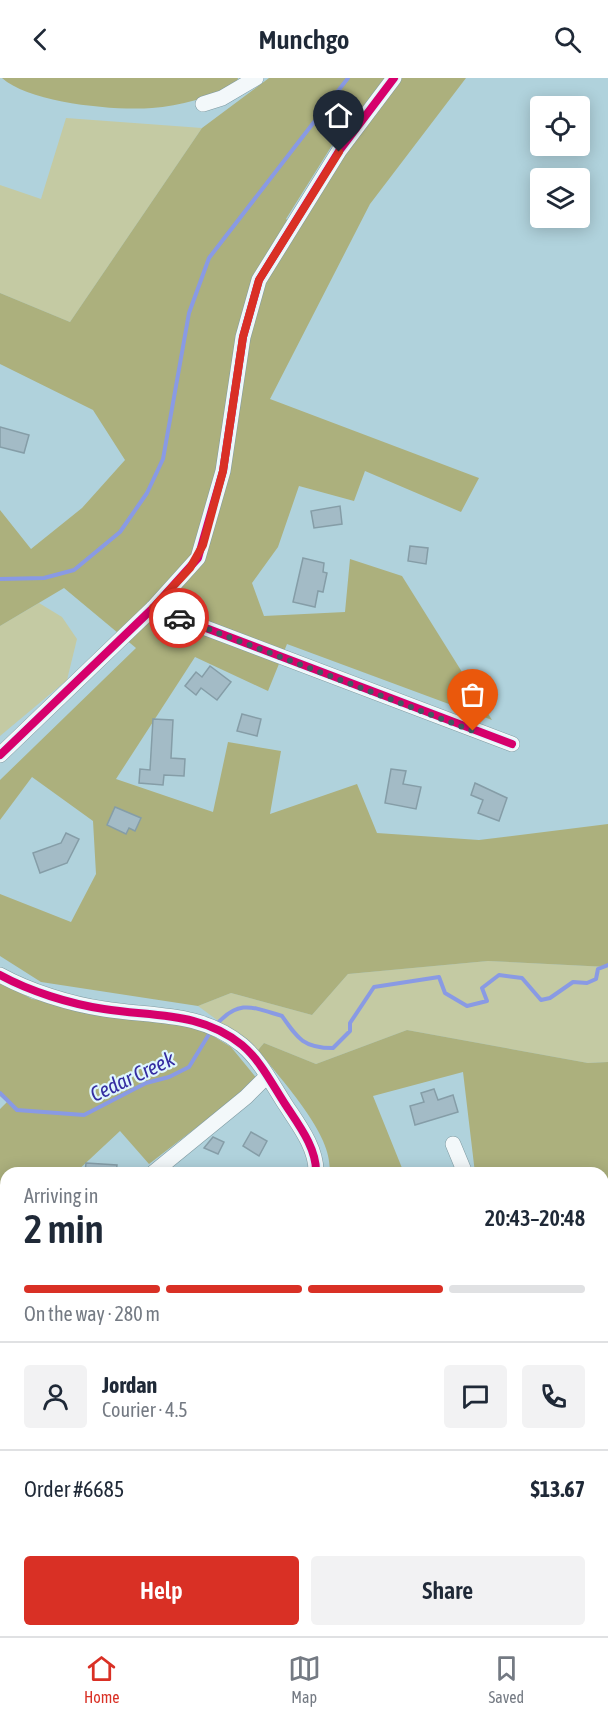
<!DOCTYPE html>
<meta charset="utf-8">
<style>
body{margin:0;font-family:"Asap Condensed",sans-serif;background:#f2f2f3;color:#1f2937;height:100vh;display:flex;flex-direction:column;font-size:22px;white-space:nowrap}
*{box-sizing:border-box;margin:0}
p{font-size:20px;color:#747a83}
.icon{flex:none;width:33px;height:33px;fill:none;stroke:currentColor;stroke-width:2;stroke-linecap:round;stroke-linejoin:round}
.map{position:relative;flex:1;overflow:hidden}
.sheet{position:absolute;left:0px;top:1089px;width:609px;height:470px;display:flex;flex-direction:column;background:#fff;border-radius:18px 18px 0 0;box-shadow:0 3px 15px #0003}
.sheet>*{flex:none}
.buttons{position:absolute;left:530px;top:18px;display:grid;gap:12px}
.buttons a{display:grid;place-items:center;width:60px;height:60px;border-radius:6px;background:#fff;box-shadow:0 3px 15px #0003;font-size:30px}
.pin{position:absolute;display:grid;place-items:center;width:51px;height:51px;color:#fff;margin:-62px -26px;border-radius:50% 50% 50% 0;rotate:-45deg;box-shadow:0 0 6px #0007}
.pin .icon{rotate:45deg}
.courier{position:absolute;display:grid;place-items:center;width:60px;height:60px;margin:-30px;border:4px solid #d93025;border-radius:50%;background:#fff;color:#222;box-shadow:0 2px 8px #0007}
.overview em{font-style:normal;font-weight:600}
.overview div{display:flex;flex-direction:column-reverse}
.overview{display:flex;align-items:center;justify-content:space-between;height:102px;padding:0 24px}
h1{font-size:39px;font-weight:600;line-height:45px}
.bar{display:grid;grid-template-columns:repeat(4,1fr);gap:9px 6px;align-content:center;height:72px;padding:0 24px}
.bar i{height:8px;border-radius:4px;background:#e0e1e3}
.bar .active{background:#d93025}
.bar p{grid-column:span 4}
.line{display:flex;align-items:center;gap:15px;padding:0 24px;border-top:2px solid #e0e1e3}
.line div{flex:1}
.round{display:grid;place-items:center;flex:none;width:63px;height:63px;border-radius:6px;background:#f2f2f3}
.primary-button{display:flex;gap:12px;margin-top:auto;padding:12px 24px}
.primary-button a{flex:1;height:69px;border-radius:6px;background:#d93025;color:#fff;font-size:24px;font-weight:600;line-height:69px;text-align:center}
.primary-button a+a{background:#f2f2f3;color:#1f2937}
header{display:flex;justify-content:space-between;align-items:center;height:78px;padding:0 24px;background:#fff;font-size:27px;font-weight:600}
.tabs{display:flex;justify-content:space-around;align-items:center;height:84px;border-top:2px solid #e0e1e3;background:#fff;font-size:16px;color:#747a83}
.tabs a{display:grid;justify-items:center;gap:3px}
.tabs .active{color:#d93025}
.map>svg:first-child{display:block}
.built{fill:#9cd3e2}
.green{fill:#c4caa3}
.forest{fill:#acb07d}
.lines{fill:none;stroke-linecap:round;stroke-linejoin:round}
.stream{stroke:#899ae4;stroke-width:4}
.building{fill:#a3bbc6;stroke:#859da7;stroke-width:1.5}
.minor-casing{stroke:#7f9aa2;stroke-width:16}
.highway-casing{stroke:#9fb1b6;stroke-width:22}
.minor{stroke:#f3f8fa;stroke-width:15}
.highway{stroke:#bdced2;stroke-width:21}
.rail{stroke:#bec7ca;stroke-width:4;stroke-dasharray:10 10;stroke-linecap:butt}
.cycleway-casing{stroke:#dff6fd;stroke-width:11}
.cycleway{stroke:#d6006c;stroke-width:8}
.done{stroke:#405c63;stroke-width:6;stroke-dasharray:0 10.8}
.route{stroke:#d93025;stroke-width:8}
.labels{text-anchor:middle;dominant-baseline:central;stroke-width:4.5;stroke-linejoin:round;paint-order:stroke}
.water-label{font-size:21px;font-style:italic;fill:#342ca1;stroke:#dff6fd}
</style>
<header><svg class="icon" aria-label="back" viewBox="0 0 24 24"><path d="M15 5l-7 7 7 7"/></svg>Munchgo<svg class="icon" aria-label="search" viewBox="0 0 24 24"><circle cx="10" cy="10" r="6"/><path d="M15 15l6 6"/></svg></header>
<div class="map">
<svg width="608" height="1558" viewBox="0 0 608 1558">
<rect width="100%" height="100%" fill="#b0d2dc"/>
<!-- built -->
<polygon class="built" points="608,1224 608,1381 603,1382 603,1226"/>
<!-- green -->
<g class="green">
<polygon points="66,40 202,50 70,244 0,215 0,107 41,121"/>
<polygon points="39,525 62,539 77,561 67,602 0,658 0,548"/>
<polygon points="488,883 608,889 608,984 588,985 407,952 316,986 264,965 258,972 198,928 231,915 312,937 348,896"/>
<polygon points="608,1395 608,1456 603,1458 603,1396"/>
</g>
<!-- forest -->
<g class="forest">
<path d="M2,0H238L236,7C211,19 180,28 152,30C115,33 30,25 2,0Z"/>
<polygon points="269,0 386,0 331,69 286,141 298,149 368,42 401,0 466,0 370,126 270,321 479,400 461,434 365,393 354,423 299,408 278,469 252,505 264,538 345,534 350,481 402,498 492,642 287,566 268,613 195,579 116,701 213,734 228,664 281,673 270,736 357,706 377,755 479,762 608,746 608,889 488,883 348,896 312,937 231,915 198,928 41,904 0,878 0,816 71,844 96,796 93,743 32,699 0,742 0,702 136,570 64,510 0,548 0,432 31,471 82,430 125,382 93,332 0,286 0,215 70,244 202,50"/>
<polygon points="0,904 32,921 195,947 231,969 258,1002 149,1086 120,1053 75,1095 6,1095 6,1331 0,1328 0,1031 7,1024 0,1018"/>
<path d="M407,952L588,985L608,984V1113L603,1115V1095H475L463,994L373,1018L404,1095H329C336,1059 280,1001 258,972L264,965L316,986Z"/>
<polygon points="0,1381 6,1386 6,1534 0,1535"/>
<polygon points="198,1552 342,1552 342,1553 326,1558 194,1558"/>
<polygon points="408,1553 408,1552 485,1553 482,1558 395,1558"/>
</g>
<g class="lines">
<!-- stream -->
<g class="stream">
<polyline points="0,501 44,500 74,492 120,454 147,415 163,381 189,235 209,180 348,0"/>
<path d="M216,947C239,921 252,929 282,938C298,961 304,970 333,970L350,953V945L374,909L439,899L445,915L467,928L487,923L482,910L499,897L522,900L541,922L550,920L573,904L587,905L596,901L598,891L608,887"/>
<polyline points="0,1015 17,1032 84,1037 146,1005 169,999 189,989 211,953"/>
</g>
</g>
<!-- building -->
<g class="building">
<polygon points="0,349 29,357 24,375 0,369"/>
<polygon points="340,428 342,446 314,450 311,433"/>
<polygon points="410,468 428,470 426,486 408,483"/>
<polygon points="303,480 324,485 323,494 327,495 323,514 318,513 315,529 293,524"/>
<polygon points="210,588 231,604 217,622 201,610 196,617 185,608 196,594 202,599"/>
<polygon points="242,636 261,641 257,658 237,653"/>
<polygon points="153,641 173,642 171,680 185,681 184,698 164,697 163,707 139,705 140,691 150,692"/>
<polygon points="391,691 406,693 403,706 421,709 416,731 385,725"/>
<polygon points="475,705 507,720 499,743 478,735 483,722 471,717"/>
<polygon points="115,729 141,740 135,753 129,750 126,756 107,747"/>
<polygon points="66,755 79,761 67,785 40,795 33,775 61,765"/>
<polygon points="434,1011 438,1022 453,1017 458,1034 415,1047 410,1028 424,1024 421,1015"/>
<polygon points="251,1054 267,1063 259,1078 243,1068"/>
<polygon points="213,1059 224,1064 218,1076 204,1070"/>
<polygon points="86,1085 117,1087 116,1095 85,1095"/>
</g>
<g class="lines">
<!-- minor casing -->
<g class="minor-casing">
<g id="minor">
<polyline points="203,26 222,20 256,0"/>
<polyline points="153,530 512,666"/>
<polyline points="0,677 153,530 198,480 223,393 243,259 259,202 339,73 394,0"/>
<path d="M0,897C29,913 70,926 104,931C153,939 200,933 242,967C260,982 272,1006 285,1026C298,1046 317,1070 316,1095"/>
<polyline points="453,1066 465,1095"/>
<polyline points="153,1095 246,1019 267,998"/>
<polyline points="603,1394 608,1392"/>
<polyline points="603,1480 608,1485"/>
<polyline points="603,1521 608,1518"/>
<polyline points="0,1548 6,1548"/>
<polyline points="491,1558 494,1552"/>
</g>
</g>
<!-- highway casing -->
<g class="highway-casing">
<g id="highway">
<polyline points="603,1131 608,1128"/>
<polyline points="603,1175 608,1173"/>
<polyline points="117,1558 120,1552"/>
<polyline points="174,1558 177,1552"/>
</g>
</g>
<!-- minor -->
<use href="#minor" class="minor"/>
<!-- highway -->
<use href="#highway" class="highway"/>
<!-- rail -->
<g class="rail">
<polyline points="603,1466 608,1464"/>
<polyline points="376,1558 391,1552"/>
</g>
<!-- cycleway casing -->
<g class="cycleway-casing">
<g id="cycleway">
<polyline points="153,530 512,666"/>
<polyline points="0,677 153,530 198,480 223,393 243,259 259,202 339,73 394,0"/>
<path d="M0,897C29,913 70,926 104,931C153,939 200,933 242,967C260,982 272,1006 285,1026C298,1046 317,1070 316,1095"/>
</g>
</g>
<!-- cycleway -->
<use href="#cycleway" class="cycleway"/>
</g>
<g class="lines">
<!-- done -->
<polyline class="done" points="179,540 473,653"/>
<!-- route -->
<polyline class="route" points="179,540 153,530 190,490 203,467 223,393 243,259 259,202 339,74"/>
</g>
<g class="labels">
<!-- water labels -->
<g class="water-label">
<text transform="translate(132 998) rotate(-25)">Cedar Creek</text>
</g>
</g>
</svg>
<div class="buttons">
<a><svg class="icon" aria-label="locate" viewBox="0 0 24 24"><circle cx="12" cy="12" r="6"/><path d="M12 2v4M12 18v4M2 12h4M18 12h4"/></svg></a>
<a><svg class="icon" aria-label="layers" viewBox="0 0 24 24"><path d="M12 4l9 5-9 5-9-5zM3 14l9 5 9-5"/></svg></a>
</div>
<div class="pin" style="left:473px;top:653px;background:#ea580c"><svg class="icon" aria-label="bag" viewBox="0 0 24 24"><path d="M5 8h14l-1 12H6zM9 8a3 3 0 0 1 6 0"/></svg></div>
<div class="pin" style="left:339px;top:74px;background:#1f2937"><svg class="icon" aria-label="home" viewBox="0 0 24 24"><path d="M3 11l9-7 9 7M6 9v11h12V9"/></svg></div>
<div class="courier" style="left:179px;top:540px"><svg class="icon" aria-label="car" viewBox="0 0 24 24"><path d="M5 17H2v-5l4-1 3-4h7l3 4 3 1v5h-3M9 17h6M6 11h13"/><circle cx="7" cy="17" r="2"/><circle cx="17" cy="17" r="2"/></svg></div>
<section class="sheet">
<div class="overview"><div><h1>2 min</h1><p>Arriving in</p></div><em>20:43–20:48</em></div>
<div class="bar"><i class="active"></i><i class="active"></i><i class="active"></i><i></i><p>On the way · 280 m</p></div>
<div class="line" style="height:108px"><a class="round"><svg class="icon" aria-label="person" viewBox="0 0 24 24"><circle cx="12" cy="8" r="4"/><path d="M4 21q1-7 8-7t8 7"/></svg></a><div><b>Jordan</b><p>Courier · 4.5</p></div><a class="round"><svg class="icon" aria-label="chat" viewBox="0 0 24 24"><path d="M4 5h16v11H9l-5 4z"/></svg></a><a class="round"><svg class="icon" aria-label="phone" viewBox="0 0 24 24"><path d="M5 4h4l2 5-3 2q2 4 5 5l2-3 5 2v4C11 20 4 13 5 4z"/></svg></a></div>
<div class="line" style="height:78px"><div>Order #6685</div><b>$13.67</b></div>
<div class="primary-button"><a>Help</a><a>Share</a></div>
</section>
</div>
<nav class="tabs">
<a class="active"><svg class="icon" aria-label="home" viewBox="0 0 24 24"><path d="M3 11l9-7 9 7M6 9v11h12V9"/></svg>Home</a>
<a><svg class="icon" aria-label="map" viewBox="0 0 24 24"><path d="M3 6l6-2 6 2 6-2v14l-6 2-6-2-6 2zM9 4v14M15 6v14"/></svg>Map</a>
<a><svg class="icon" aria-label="saved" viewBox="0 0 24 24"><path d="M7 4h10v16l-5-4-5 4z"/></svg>Saved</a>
</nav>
